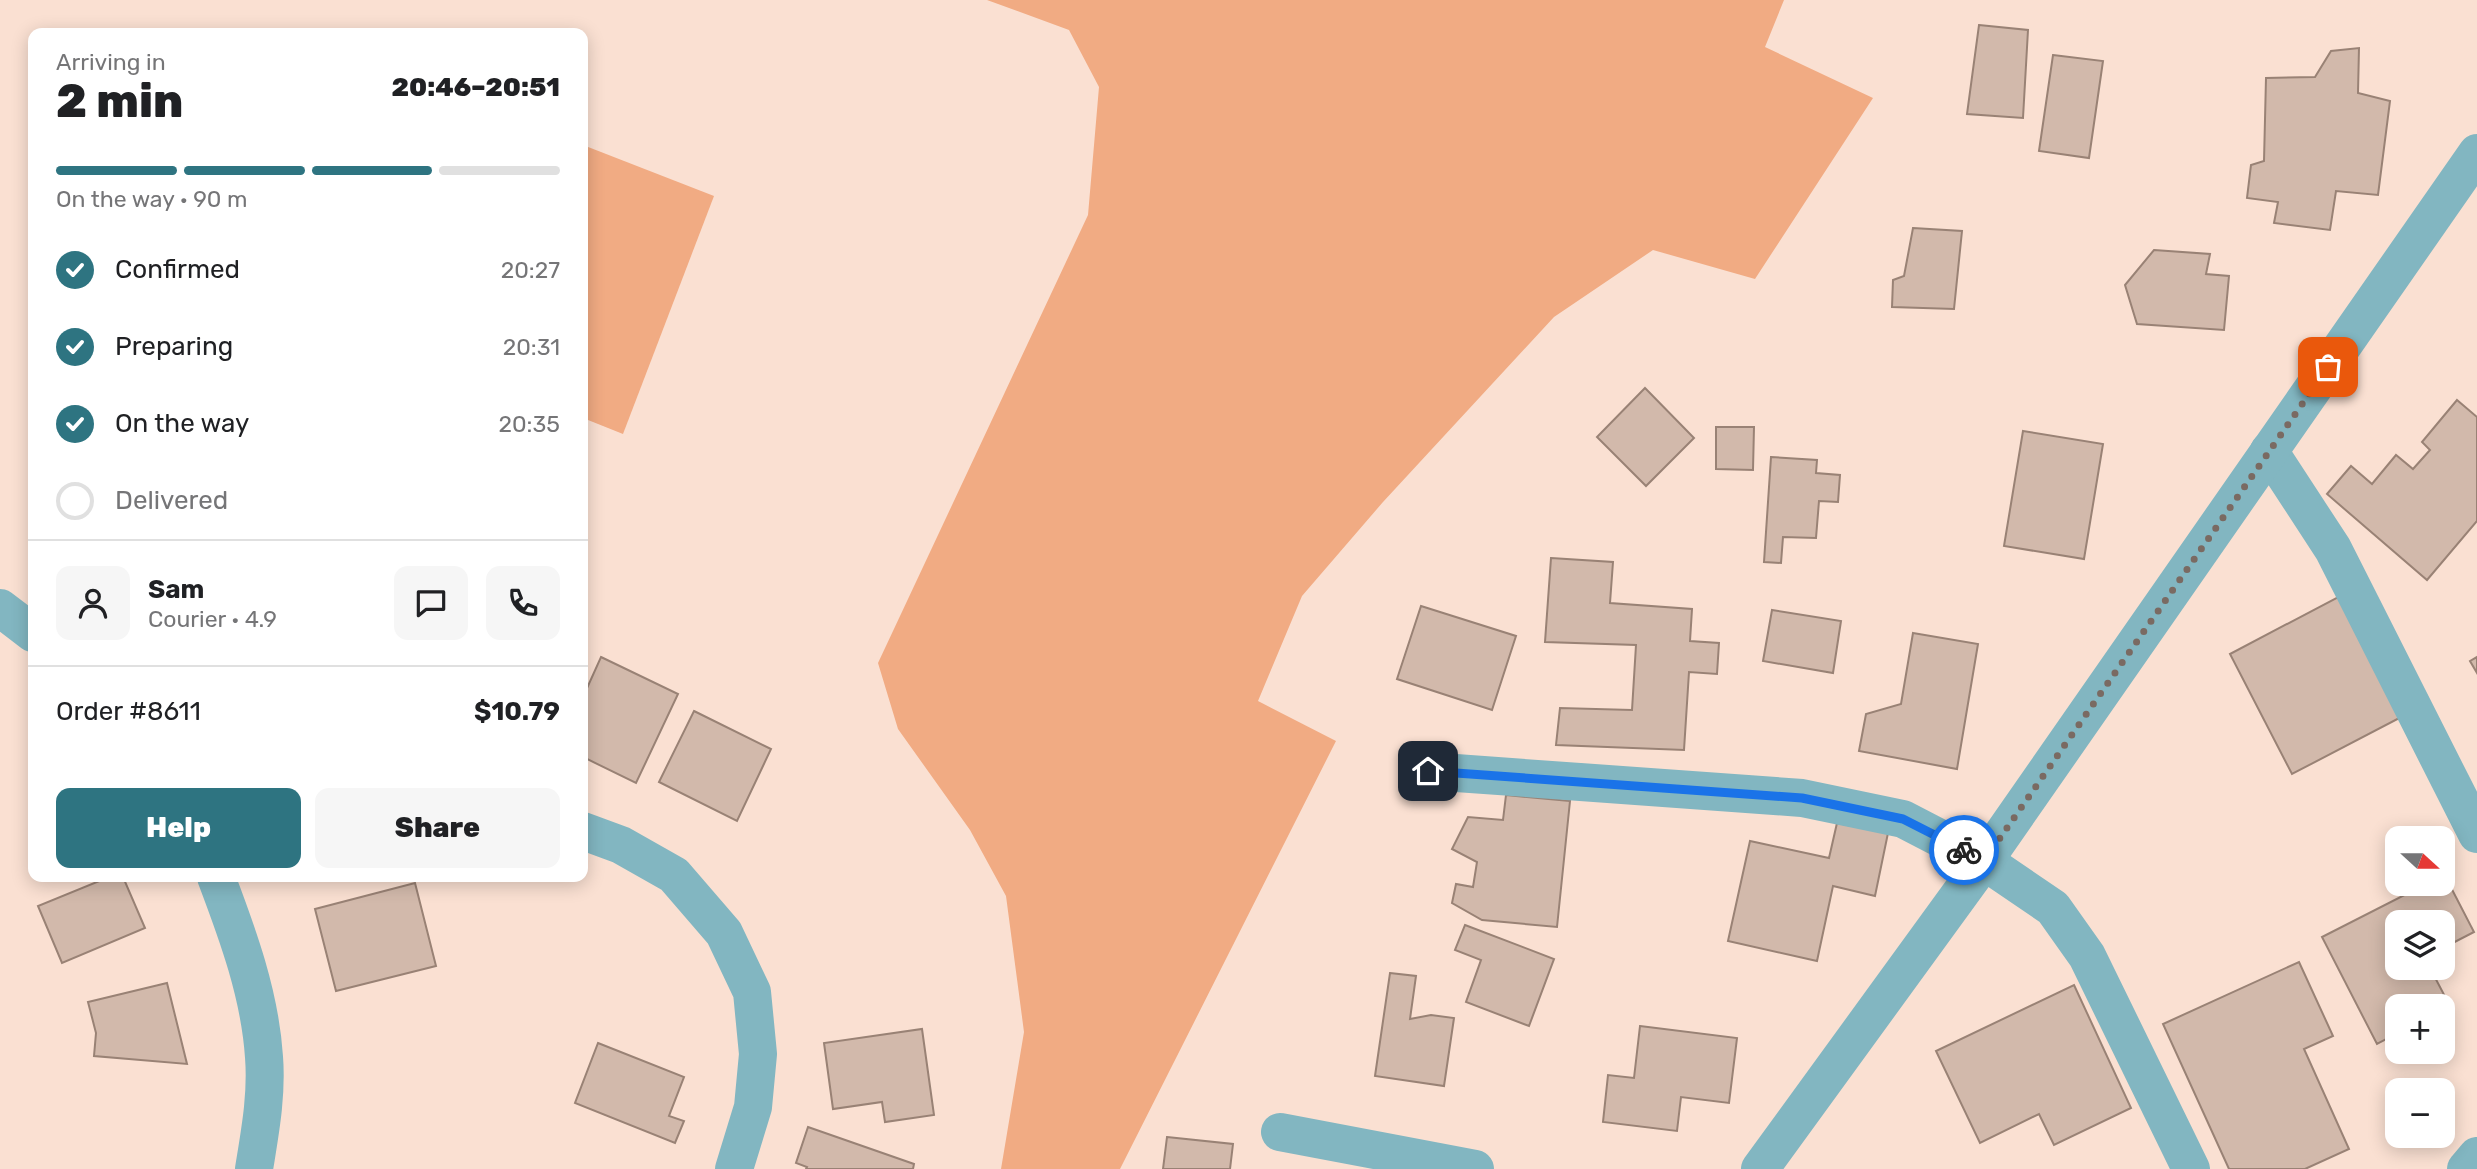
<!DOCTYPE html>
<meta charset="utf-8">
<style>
body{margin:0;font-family:Rubik,sans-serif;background:#f6f6f6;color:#202124;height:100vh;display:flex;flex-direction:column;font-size:26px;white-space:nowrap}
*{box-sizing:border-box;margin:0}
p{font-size:23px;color:#757577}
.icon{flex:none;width:38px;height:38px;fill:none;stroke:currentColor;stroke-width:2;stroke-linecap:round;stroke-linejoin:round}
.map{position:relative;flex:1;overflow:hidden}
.sheet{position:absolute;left:28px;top:28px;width:560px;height:854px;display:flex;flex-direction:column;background:#fff;border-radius:14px;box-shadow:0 4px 18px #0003}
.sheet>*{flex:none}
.needle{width:46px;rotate:111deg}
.fabs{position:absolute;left:2385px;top:826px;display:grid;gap:14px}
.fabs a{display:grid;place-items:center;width:70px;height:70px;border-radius:14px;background:#fff;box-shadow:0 4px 18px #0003;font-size:35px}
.pin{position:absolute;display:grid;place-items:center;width:60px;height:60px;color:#fff;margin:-30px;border-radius:14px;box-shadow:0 4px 10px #0006}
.courier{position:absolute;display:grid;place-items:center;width:70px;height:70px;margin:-35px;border:5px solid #1a73e8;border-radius:50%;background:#fff;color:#222;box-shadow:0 2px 9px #0007}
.headline em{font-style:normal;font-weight:800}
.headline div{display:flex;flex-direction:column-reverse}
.headline{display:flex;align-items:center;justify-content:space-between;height:119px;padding:0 28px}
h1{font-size:46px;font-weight:800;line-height:52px}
.bar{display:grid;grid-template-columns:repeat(4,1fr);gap:10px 7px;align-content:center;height:84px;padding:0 28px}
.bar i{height:9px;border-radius:5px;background:#e0e0e0}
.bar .on{background:#2e7481}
.bar p{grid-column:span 4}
.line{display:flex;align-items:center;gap:18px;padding:0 28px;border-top:2px solid #e0e0e0}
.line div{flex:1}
.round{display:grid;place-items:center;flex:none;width:74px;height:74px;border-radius:14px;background:#f6f6f6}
ol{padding:0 28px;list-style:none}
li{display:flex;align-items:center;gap:21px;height:77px}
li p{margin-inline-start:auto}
li .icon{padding:7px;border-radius:50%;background:#2e7481;color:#fff;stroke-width:4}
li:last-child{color:#757577}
li i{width:38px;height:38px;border:4px solid #e0e0e0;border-radius:50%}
.cta{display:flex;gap:14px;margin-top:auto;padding:14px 28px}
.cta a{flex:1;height:80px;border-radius:14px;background:#2e7481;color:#fff;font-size:28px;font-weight:800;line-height:80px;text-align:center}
.cta a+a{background:#f6f6f6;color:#202124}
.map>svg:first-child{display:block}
.green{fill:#f1ab83}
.building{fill:#d2b9ab;stroke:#998275;stroke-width:2}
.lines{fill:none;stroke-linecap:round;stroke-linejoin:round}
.minor{stroke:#82b6c1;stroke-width:38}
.done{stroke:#7a6a62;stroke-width:7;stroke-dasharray:0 12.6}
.route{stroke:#1a73e8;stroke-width:9}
</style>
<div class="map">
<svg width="2477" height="1169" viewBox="0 0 2477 1169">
<rect width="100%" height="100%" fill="#fae0d2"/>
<!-- green -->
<g class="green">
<polygon points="987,0 1784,0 1765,47 1873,98 1755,279 1653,250 1554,317 1383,502 1302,596 1258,701 1336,741 1120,1169 1001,1169 1024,1032 1006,896 970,830 898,729 878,663 1088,215 1099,87 1069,30"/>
<polygon points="583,145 714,196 623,434 583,418"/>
</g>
<!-- building -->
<g class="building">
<polygon points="1979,25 2028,30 2023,118 1967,114"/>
<polygon points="2359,48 2358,93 2390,101 2378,195 2336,191 2330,230 2274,223 2278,202 2247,198 2251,165 2264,161 2266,78 2315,77 2331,51"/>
<polygon points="2053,55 2103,61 2089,158 2039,151"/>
<polygon points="1913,228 1962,231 1954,309 1892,307 1893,280 1904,276"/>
<polygon points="2154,250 2210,254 2206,274 2229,276 2224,330 2137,324 2125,285"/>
<polygon points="1645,388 1694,438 1646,486 1597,437"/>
<polygon points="2457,400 2477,417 2477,521 2427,580 2327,494 2351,466 2372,484 2396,455 2413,469 2430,450 2422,442"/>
<polygon points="1716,427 1754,427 1753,470 1716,469"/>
<polygon points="2023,431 2103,444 2084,559 2004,546"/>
<polygon points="1771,457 1817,460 1816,473 1840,475 1838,502 1819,501 1816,538 1783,537 1781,563 1764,562"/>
<polygon points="1551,558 1613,562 1610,603 1692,609 1690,641 1719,643 1717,674 1689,672 1684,750 1556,745 1560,708 1632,710 1636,645 1545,642"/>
<polygon points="2344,594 2407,714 2292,774 2230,654"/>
<polygon points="1421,606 1516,636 1492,710 1397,679"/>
<polygon points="1772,610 1841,621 1833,673 1763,661"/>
<polygon points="1913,633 1978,644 1957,769 1859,751 1866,714 1901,704"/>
<polygon points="601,657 678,694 636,783 583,757 583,697"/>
<polygon points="2477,657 2477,673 2470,661"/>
<polygon points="694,711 771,749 737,821 659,782"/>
<polygon points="1506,795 1570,801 1557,927 1482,920 1452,903 1456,884 1473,887 1477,862 1452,849 1468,817 1503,820"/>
<polygon points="1837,823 1888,833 1875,896 1833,886 1817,961 1728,941 1750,841 1829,858"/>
<polygon points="2444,874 2474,932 2443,948 2443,922 2398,922 2398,968 2430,968 2450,1006 2443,1010 2443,1006 2398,1006 2398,1033 2377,1044 2322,937 2426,884 2443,884"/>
<polygon points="109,877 123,877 145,928 62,963 38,906"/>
<polygon points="415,883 436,966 336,991 315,909"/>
<polygon points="1465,925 1554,959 1529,1026 1466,1002 1481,960 1455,950"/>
<polygon points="2299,962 2333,1036 2304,1049 2349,1149 2305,1169 2229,1169 2163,1024"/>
<polygon points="1390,973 1416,976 1410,1019 1431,1015 1454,1018 1444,1086 1375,1076"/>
<polygon points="167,983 187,1064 94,1056 96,1033 88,1002"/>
<polygon points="2074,985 2131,1108 2054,1145 2039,1114 1980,1143 1936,1051"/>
<polygon points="1640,1026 1737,1038 1729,1103 1681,1097 1677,1131 1603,1122 1608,1075 1634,1078"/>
<polygon points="922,1029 934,1115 885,1122 882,1102 833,1109 824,1043"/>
<polygon points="598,1043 684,1077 669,1116 684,1121 675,1143 575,1103"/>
<polygon points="808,1127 914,1164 913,1169 806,1169 807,1167 796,1163"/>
<polygon points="1167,1137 1233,1144 1230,1169 1163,1169"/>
</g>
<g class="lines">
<!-- minor -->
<g class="minor">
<polyline points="2269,451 2333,549 2477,834"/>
<polyline points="0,608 33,633"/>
<polyline points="1428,771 1802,798 1903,819 1984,861 2053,908 2087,956 2191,1169"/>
<polyline points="583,831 621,845 674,875 724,933 752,992 758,1054 753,1107 734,1169"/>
<path d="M216,877C238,935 260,995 264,1057C267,1095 260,1132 254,1169"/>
<polyline points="1280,1132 1475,1169"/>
<polyline points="1760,1169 1984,861 2477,153"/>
<polyline points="2466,1169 2477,1156"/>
</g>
</g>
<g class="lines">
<!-- done -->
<polyline class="done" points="1964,850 1984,861 2328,367"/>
<!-- route -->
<polyline class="route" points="1428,771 1802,798 1903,819 1964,850"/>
</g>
</svg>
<div class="fabs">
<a><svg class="needle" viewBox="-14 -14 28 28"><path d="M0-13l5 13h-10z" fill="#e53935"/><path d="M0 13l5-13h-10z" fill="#757577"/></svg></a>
<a><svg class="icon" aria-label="layers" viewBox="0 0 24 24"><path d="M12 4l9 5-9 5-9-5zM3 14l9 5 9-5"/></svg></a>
<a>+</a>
<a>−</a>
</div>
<div class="pin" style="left:2328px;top:367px;background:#ea580c"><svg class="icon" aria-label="bag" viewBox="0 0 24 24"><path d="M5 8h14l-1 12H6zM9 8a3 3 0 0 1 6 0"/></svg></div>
<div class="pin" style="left:1428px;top:771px;background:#1f2937"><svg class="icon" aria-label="home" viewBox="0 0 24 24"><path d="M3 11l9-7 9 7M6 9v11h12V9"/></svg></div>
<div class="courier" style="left:1964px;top:850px"><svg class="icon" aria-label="bike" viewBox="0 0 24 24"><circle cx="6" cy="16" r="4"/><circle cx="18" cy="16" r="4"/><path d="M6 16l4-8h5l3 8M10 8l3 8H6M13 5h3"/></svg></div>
<section class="sheet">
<div class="headline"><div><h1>2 min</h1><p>Arriving in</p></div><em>20:46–20:51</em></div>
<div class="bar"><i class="on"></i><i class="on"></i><i class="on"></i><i></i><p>On the way · 90 m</p></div>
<ol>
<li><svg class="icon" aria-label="check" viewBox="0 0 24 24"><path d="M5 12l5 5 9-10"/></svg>Confirmed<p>20:27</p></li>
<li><svg class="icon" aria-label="check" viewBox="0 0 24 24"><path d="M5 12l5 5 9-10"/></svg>Preparing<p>20:31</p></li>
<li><svg class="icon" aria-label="check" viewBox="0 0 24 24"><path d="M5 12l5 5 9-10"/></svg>On the way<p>20:35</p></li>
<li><i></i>Delivered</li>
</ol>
<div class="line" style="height:126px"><a class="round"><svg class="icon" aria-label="person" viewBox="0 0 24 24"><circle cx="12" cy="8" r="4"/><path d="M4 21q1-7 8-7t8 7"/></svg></a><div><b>Sam</b><p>Courier · 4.9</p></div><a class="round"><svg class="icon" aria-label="chat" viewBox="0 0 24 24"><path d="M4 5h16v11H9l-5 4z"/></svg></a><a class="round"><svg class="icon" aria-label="phone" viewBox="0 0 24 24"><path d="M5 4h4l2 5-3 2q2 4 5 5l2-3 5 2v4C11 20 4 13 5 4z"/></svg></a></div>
<div class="line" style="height:91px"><div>Order #8611</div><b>$10.79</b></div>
<div class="cta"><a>Help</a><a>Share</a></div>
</section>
</div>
